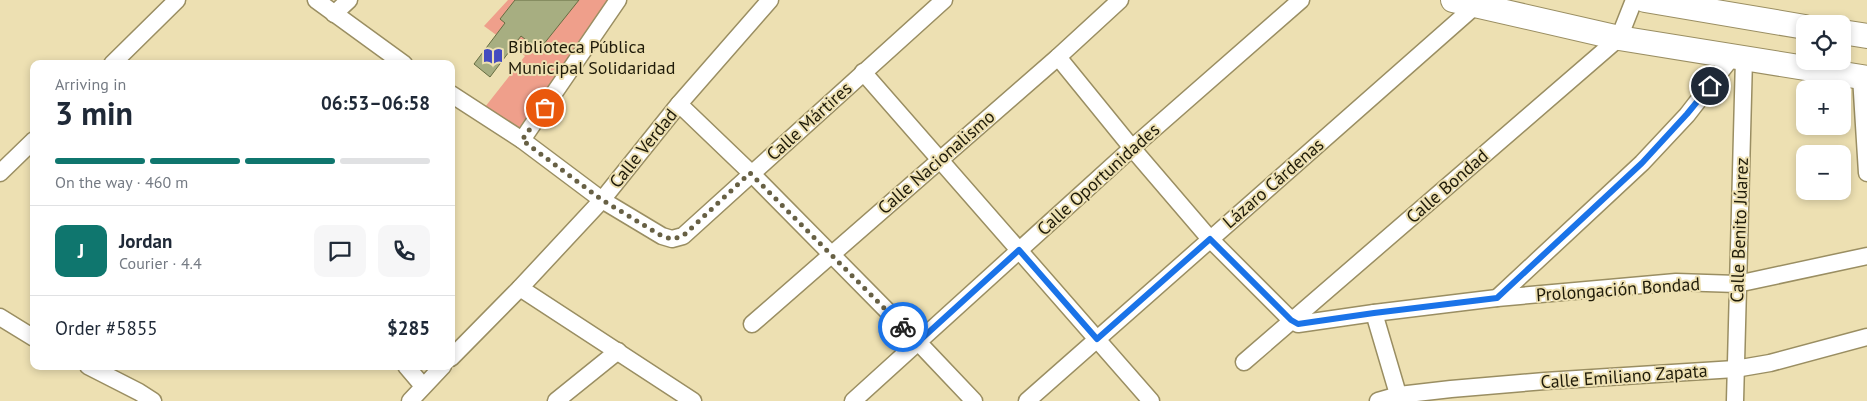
<!DOCTYPE html>
<meta charset="utf-8">
<style>
body{margin:0;font-family:"PT Sans",sans-serif;background:#f6f6f7;color:#1f2937;height:100vh;display:flex;flex-direction:column;font-size:19px;white-space:nowrap}
*{box-sizing:border-box;margin:0}
p{font-size:16px;color:#747a83}
.icon{flex:none;width:28px;height:28px;fill:none;stroke:currentColor;stroke-width:2;stroke-linecap:round;stroke-linejoin:round}
.map{position:relative;flex:1;overflow:hidden}
.details{position:absolute;left:30px;top:60px;width:425px;height:310px;display:flex;flex-direction:column;background:#fff;border-radius:10px;box-shadow:0 2px 8px #0003}
.details>*{flex:none}
.controls{position:absolute;left:1796px;top:15px;display:grid;gap:10px}
.controls a{display:grid;place-items:center;width:55px;height:55px;border-radius:10px;background:#fff;box-shadow:0 2px 8px #0003;font-size:25px}
.pin{position:absolute;display:grid;place-items:center;width:42px;height:42px;color:#fff;margin:-21px;border:2px solid #fff;border-radius:50%;box-shadow:0 1px 5px #0007}
.courier{position:absolute;display:grid;place-items:center;width:50px;height:50px;margin:-25px;border:4px solid #1a73e8;border-radius:50%;background:#fff;color:#222;box-shadow:0 1px 6px #0007}
.overview em{font-style:normal;font-weight:600}
.overview div{display:flex;flex-direction:column-reverse}
.overview{display:flex;align-items:center;justify-content:space-between;height:85px;padding:0 25px}
h1{font-size:32px;font-weight:600;line-height:38px}
.bar{display:grid;grid-template-columns:repeat(4,1fr);gap:8px 5px;align-content:center;height:60px;padding:0 25px}
.bar i{height:6px;border-radius:4px;background:#e0e1e3}
.bar .current{background:#0f766e}
.bar p{grid-column:span 4}
.line{display:flex;align-items:center;gap:12px;padding:0 25px;border-top:1px solid #e0e1e3}
.line div{flex:1}
.round{display:grid;place-items:center;flex:none;width:52px;height:52px;border-radius:10px;background:#f6f6f7}
.map>svg:first-child{display:block}
.green{fill:#ef9f8b}
.building{fill:#a7ae81;stroke:#676d42}
.lines{fill:none;stroke-linecap:round;stroke-linejoin:round}
.street-casing{stroke:#9a8e62;stroke-width:19}
.secondary-casing{stroke:#9a8e62;stroke-width:26}
.street{stroke:#fff;stroke-width:16}
.secondary{stroke:#fff;stroke-width:24}
.done{stroke:#676044;stroke-width:5;stroke-dasharray:0 9}
.route{stroke:#1a73e8;stroke-width:6}
.labels{text-anchor:middle;dominant-baseline:central;stroke-width:4;stroke-linejoin:round;paint-order:stroke}
.poi-label{font-size:18px;fill:#1f1b09;stroke:#ede0b2;text-anchor:start}
.street-label{font-size:18px;fill:#1f1b09;stroke:#ede0b2}
</style>
<div class="map">
<svg width="1867" height="401" viewBox="0 0 1867 401">
<rect width="100%" height="100%" fill="#ede0b2"/>
<!-- green -->
<polygon class="green" points="508,0 610,0 518,130 485,107 525,56 484,26"/>
<!-- building -->
<polygon class="building" points="515,0 579,0 539,50 521,36 490,77 474,64 505,23 500,19"/>
<g class="lines">
<!-- street casing -->
<g class="street-casing">
<g id="street">
<polyline points="316,0 404,64"/>
<polyline points="334,14 349,0"/>
<polyline points="1058,57 1132,148 1210,239 1291,320 1298,324 1374,313 1497,298 1676,282 1737,284 1867,256"/>
<polyline points="112,64 177,0"/>
<polyline points="863,72 1151,401"/>
<polyline points="1861,77 1867,173"/>
<polyline points="451,94 522,140 602,200 662,236 672,239 683,236 944,0"/>
<polyline points="679,104 751,173 918,342 974,401"/>
<polyline points="522,140 618,0"/>
<polyline points="0,173 34,140"/>
<polyline points="520,288 693,401"/>
<polyline points="1497,298 1642,163 1687,115 1732,57"/>
<polyline points="1374,313 1400,401"/>
<polyline points="0,317 34,338"/>
<polyline points="752,324 1058,57 1120,0"/>
<polyline points="451,358 520,288 602,200 679,104 770,0"/>
<polyline points="1244,362 1619,38 1634,0"/>
<polyline points="88,366 139,392 153,401"/>
<polyline points="406,366 423,386"/>
<polyline points="410,401 443,366"/>
<polyline points="556,401 618,351"/>
<polyline points="853,401 1132,148 1301,0"/>
<polyline points="1027,401 1475,6"/>
<polyline points="1378,401 1399,395 1451,389 1545,381 1735,369 1770,363 1867,337"/>
<polyline points="1735,401 1744,58"/>
</g>
</g>
<!-- secondary casing -->
<g class="secondary-casing">
<g id="secondary">
<polyline points="1453,0 1619,38 1867,78"/>
<polyline points="1645,0 1805,27"/>
<polyline points="1842,32 1867,36"/>
</g>
</g>
<!-- street -->
<use href="#street" class="street"/>
<!-- secondary -->
<use href="#secondary" class="secondary"/>
</g>
<g class="lines">
<!-- done -->
<polyline class="done" points="545,108 522,140 602,200 662,236 672,239 683,236 750,173 903,327"/>
<!-- route -->
<polyline class="route" points="903,327 918,342 1019,250 1097,339 1210,239 1291,320 1298,324 1374,313 1497,298 1642,163 1687,114 1710,86"/>
</g>
<!-- icons -->
<defs>
<g id="library-bare" transform="scale(1.5)"><path d="M-6-4Q-3-5.5-.7-3.5V5Q-3 3-6 4ZM6-4Q3-5.5 .7-3.5V5Q3 3 6 4Z" fill="#444bc0" stroke="#ede0b2" stroke-width="2.5" paint-order="stroke"/></g>
</defs>
<g fill-rule="evenodd">
<use href="#library-bare" x="493" y="56"/>
</g>
<g class="labels">
<!-- poi labels -->
<g class="poi-label">
<text x="508" y="46">Biblioteca Pública<tspan x="508" dy="21">Municipal Solidaridad</tspan></text>
</g>
<!-- street labels -->
<g class="street-label">
<text transform="translate(809 121) rotate(-42)">Calle Mártires</text>
<text transform="translate(643 148) rotate(-51)">Calle Verdad</text>
<text transform="translate(936 162) rotate(-41)">Calle Nacionalismo</text>
<text transform="translate(1098 179) rotate(-42)">Calle Oportunidades</text>
<text transform="translate(1273 183) rotate(-41)">Lázaro Cárdenas</text>
<text transform="translate(1447 186) rotate(-41)">Calle Bondad</text>
<text transform="translate(1739 230) rotate(-88)">Calle Benito Júarez</text>
<text transform="translate(1618 289) rotate(-4)">Prolongación Bondad</text>
<text transform="translate(1624 376) rotate(-4)">Calle Emiliano Zapata</text>
</g>
</g>
</svg>
<div class="controls">
<a><svg class="icon" aria-label="locate" viewBox="0 0 24 24"><circle cx="12" cy="12" r="6"/><path d="M12 2v4M12 18v4M2 12h4M18 12h4"/></svg></a>
<a>+</a>
<a>−</a>
</div>
<div class="pin" style="left:545px;top:108px;background:#ea580c"><svg class="icon" aria-label="bag" viewBox="0 0 24 24"><path d="M5 8h14l-1 12H6zM9 8a3 3 0 0 1 6 0"/></svg></div>
<div class="pin" style="left:1710px;top:86px;background:#1f2937"><svg class="icon" aria-label="home" viewBox="0 0 24 24"><path d="M3 11l9-7 9 7M6 9v11h12V9"/></svg></div>
<div class="courier" style="left:903px;top:327px"><svg class="icon" aria-label="bike" viewBox="0 0 24 24"><circle cx="6" cy="16" r="4"/><circle cx="18" cy="16" r="4"/><path d="M6 16l4-8h5l3 8M10 8l3 8H6M13 5h3"/></svg></div>
<section class="details">
<div class="overview"><div><h1>3 min</h1><p>Arriving in</p></div><em>06:53–06:58</em></div>
<div class="bar"><i class="current"></i><i class="current"></i><i class="current"></i><i></i><p>On the way · 460 m</p></div>
<div class="line" style="height:90px"><b class="round" style="background:#0f766e;color:#fff">J</b><div><b>Jordan</b><p>Courier · 4.4</p></div><a class="round"><svg class="icon" aria-label="chat" viewBox="0 0 24 24"><path d="M4 5h16v11H9l-5 4z"/></svg></a><a class="round"><svg class="icon" aria-label="phone" viewBox="0 0 24 24"><path d="M5 4h4l2 5-3 2q2 4 5 5l2-3 5 2v4C11 20 4 13 5 4z"/></svg></a></div>
<div class="line" style="height:65px"><div>Order #5855</div><b>$285</b></div>
</section>
</div>
